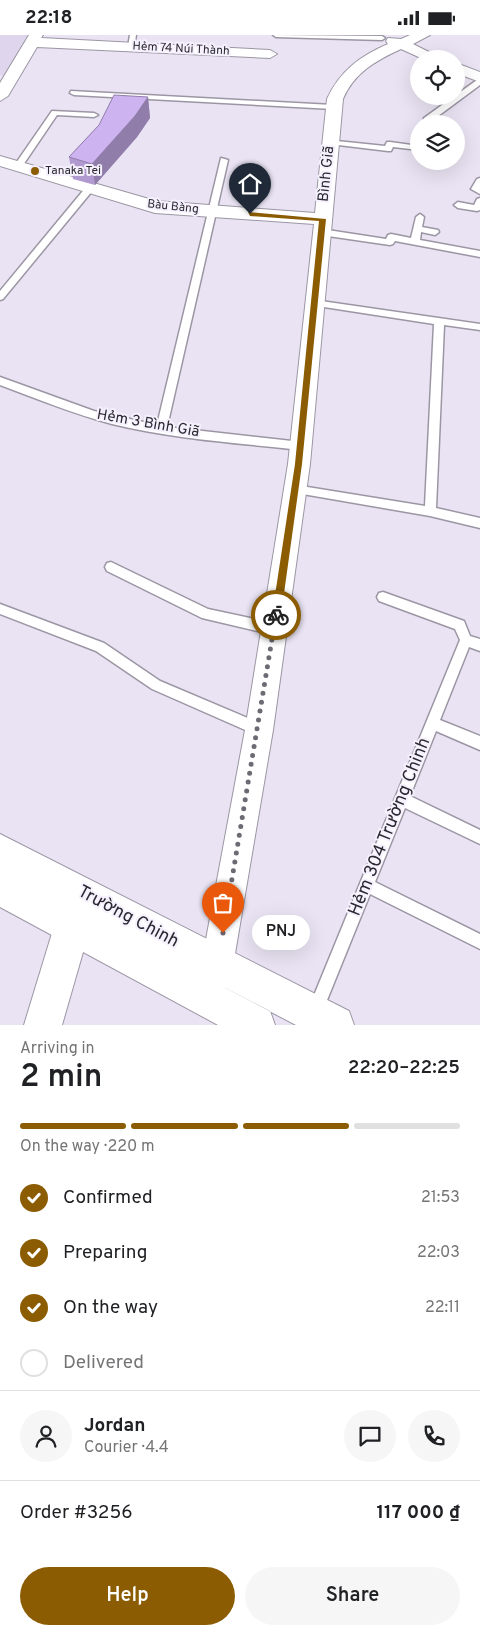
<!DOCTYPE html>
<meta charset="utf-8">
<style>
body{margin:0;font-family:Overpass,sans-serif;background:#f6f6f6;color:#202124;height:100vh;display:flex;flex-direction:column;font-size:19px;white-space:nowrap}
*{box-sizing:border-box;margin:0}
p{font-size:16px;color:#757577}
.icon{flex:none;width:28px;height:28px;fill:none;stroke:currentColor;stroke-width:2;stroke-linecap:round;stroke-linejoin:round}
.map{position:relative;height:990px;overflow:hidden}
.panel{display:flex;flex-direction:column;background:#fff;flex:1}
.panel>*{flex:none}
.buttons{position:absolute;left:410px;top:15px;display:grid;gap:10px}
.buttons a{display:grid;place-items:center;width:55px;height:55px;border-radius:50%;background:#fff;box-shadow:0 5px 20px #0002;font-size:25px}
.pin{position:absolute;display:grid;place-items:center;width:42px;height:42px;color:#fff;margin:-51px -21px;border-radius:50% 50% 50% 0;rotate:-45deg;box-shadow:0 0 5px #0007}
.pin .icon{rotate:45deg}
.courier{position:absolute;display:grid;place-items:center;width:50px;height:50px;margin:-25px;border:4px solid #8b5c02;border-radius:50%;background:#fff;color:#222;box-shadow:0 1px 6px #0007}
.bubble{position:absolute;height:35px;border-radius:18px;background:#fff;box-shadow:0 5px 20px #0002;font-size:16px;font-weight:600;line-height:35px;text-align:center}
.overview em{font-style:normal;font-weight:600}
.overview div{display:flex;flex-direction:column-reverse}
.overview{display:flex;align-items:center;justify-content:space-between;height:85px;padding:0 20px}
h1{font-size:32px;font-weight:600;line-height:38px}
.bar{display:grid;grid-template-columns:repeat(4,1fr);gap:8px 5px;align-content:center;height:60px;padding:0 20px}
.bar i{height:6px;border-radius:4px;background:#e0e0e0}
.bar .selected{background:#8b5c02}
.bar p{grid-column:span 4}
.line{display:flex;align-items:center;gap:12px;padding:0 20px;border-top:1px solid #e0e0e0}
.line div{flex:1}
.round{display:grid;place-items:center;flex:none;width:52px;height:52px;border-radius:26px;background:#f6f6f6}
ol{padding:0 20px;list-style:none}
li{display:flex;align-items:center;gap:15px;height:55px}
li p{margin-inline-start:auto}
li .icon{padding:5px;border-radius:50%;background:#8b5c02;color:#fff;stroke-width:4}
li:last-child{color:#757577}
li i{width:28px;height:28px;border:2px solid #e0e0e0;border-radius:50%}
.action{display:flex;gap:10px;margin-top:auto;padding:10px 20px}
.action a{flex:1;height:58px;border-radius:30px;background:#8b5c02;color:#fff;font-size:20px;font-weight:600;line-height:58px;text-align:center}
.action a+a{background:#f6f6f6;color:#202124}
.status{display:flex;justify-content:space-between;align-items:center;height:35px;padding:0 25px;background:#fff;direction:ltr}
.status svg{height:14px;fill:currentColor}
.map>svg:first-child{display:block}
.built{fill:#dfd6ed}
.lines{fill:none;stroke-linecap:round;stroke-linejoin:round}
.service-casing{stroke:#9c96a4;stroke-width:3}
.minor-casing{stroke:#9c96a4;stroke-width:2}
.tertiary-casing{stroke:#9c96a4;stroke-width:2}
.primary-casing{stroke:#9c96a4;stroke-width:2}
.service{fill:#fff;fill-rule:evenodd}
.minor{fill:#fff;fill-rule:evenodd}
.tertiary{fill:#fff;fill-rule:evenodd}
.primary{fill:#fff;fill-rule:evenodd}
.wall{fill:#b19acf}
.shaded-wall{fill:#907da9}
.building{fill:#ceb3f1;stroke:#907da9}
.route{fill:#8b5c02}
.done{stroke:#6e6a74;stroke-width:5;stroke-dasharray:0 9}
.poi-dot{fill:#8b5c02;stroke:#f6f1fe;stroke-width:2}
.labels{text-anchor:middle;dominant-baseline:central;stroke-width:4;stroke-linejoin:round;paint-order:stroke}
.far-street-label{font-size:12px;fill:#2b292f;stroke:#f6f1fe}
.far-poi-label{font-size:12px;fill:#2b292f;stroke:#f6f1fe;text-anchor:start}
.street-label{font-size:15px;fill:#2b292f;stroke:#f6f1fe}
.near-street-label{font-size:18px;fill:#2b292f;stroke:#f6f1fe}
</style>
<div class="status"><b>22:18</b><svg viewBox="0 0 49 12"><path d="M0 12V9h3v3zM5 12V6h3v6zM10 12V3h3v9zM15 12V0h3v12zM26 1h20v11H26zM47 4h2v5h-2z"/></svg></div>
<div class="map">
<svg width="480" height="990" viewBox="0 0 480 990">
<rect width="100%" height="100%" fill="#e9e3f3"/>
<!-- built -->
<polygon class="built" points="0,0 28,0 4,41 0,40"/>
<g class="lines">
<!-- service casing -->
<g class="service-casing">
<g id="service">
<polygon points="130,0 136,0 134,12 131,14 128,12"/>
<polygon points="273,0 382,1 385,3 382,5 276,2"/>
<polygon points="477,45 480,45 480,50 430,87 424,87 424,83"/>
<polygon points="71,56 333,70 337,72 333,74 74,60 70,58"/>
<polygon points="52,76 94,78 98,80 94,82 57,80 21,133 15,133 14,131"/>
<polygon points="327,105 385,111 387,107 390,107 419,111 419,115 393,112 391,116 388,116 330,109 327,109"/>
<path d="M221,123L228,125L167,392L301,407L306,411L305,414L301,415C238,408 174,404 112,389C74,379 37,364 0,350V342L94,376L157,390Z"/>
<polygon points="480,143 480,159 471,154 477,144"/>
<polygon points="90,150 94,153 93,155 3,264 0,265 0,256 87,151"/>
<polygon points="480,163 480,175 477,176 458,173 454,170 458,167 474,170 477,164"/>
<polygon points="420,179 424,182 422,192 438,195 439,197 435,200 421,197 420,205 480,216 480,222 395,206 393,209 390,210 321,200 317,197 321,194 386,204 388,200 391,199 411,203 416,182"/>
<polygon points="314,265 480,289 480,295 444,290 436,473 480,483 480,493 430,481 291,457 290,454 291,451 295,450 425,471 434,289 311,270 311,266"/>
<polygon points="111,527 208,574 274,588 278,590 280,594 278,598 274,600 202,583 107,536 105,532 107,528"/>
<polygon points="383,557 464,586 470,601 480,604 480,616 469,612 440,685 480,701 480,715 436,696 410,761 480,795 480,809 405,773 375,847 480,899 480,914 370,859 321,980 316,983 311,980 308,975 460,605 455,594 379,566 377,562 379,558"/>
<polygon points="0,569 104,608 160,646 264,690 266,695 264,700 259,701 152,654 96,616 0,579"/>
</g>
</g>
<!-- minor casing -->
<g class="minor-casing">
<g id="minor">
<polygon points="29,0 43,0 41,3 270,15 277,19 270,23 37,12 8,61 0,66 0,48"/>
<path d="M410,0H430L413,9L443,24H423L401,14C375,26 354,38 343,64L310,429L273,695L231,942L226,953L215,958L204,953L199,942L245,695L288,429L314,189L155,178L0,131V121L156,166L315,178L327,64C340,36 360,21 388,9L386,6L388,3L401,4Z"/>
<polygon points="456,28 480,37 480,47 456,38"/>
</g>
</g>
<!-- tertiary casing -->
<g class="tertiary-casing">
<polygon id="tertiary" points="78,854 91,859 96,872 62,990 24,990 60,872 65,859"/>
</g>
<!-- primary casing -->
<g class="primary-casing">
<polygon id="primary" points="0,799 349,976 354,990 296,990 183,931 270,976 275,990 218,990 0,872 0,835 7,838 0,835"/>
</g>
<!-- service -->
<use href="#service" class="service"/>
<!-- minor -->
<use href="#minor" class="minor"/>
<!-- tertiary -->
<use href="#tertiary" class="tertiary"/>
<!-- primary -->
<use href="#primary" class="primary"/>
</g>
<!-- wall -->
<polygon class="wall" points="148,62 150,83 137,102 95,150 73,144 69,122 99,90"/>
<!-- shaded-wall -->
<polygon class="shaded-wall" points="148,62 150,83 137,102 95,150 92,129"/>
<!-- building -->
<polygon class="building" points="114,60 148,62 135,81 92,129 69,122 99,90"/>
<!-- route -->
<polygon class="route" points="248,177 326,184 302,429 281,580 276,584 272,580 295,429 319,186 250,181"/>
<g class="lines">
<!-- done -->
<polyline class="done" points="223,898 276,580"/>
</g>
<!-- markers -->
<circle class="poi-dot" cx="35" cy="136" r="5"/>
<g class="labels">
<!-- far-street labels -->
<g class="far-street-label">
<text transform="translate(181 14) rotate(3)">Hẻm 74 Núi Thành</text>
<text transform="translate(173 172) rotate(6)">Bàu Bàng</text>
</g>
<!-- far-poi labels -->
<g class="far-poi-label">
<text x="45" y="136">Tanaka Tei</text>
</g>
<!-- street labels -->
<g class="street-label">
<text transform="translate(327 139) rotate(-84)">Bình Giã</text>
<text transform="translate(148 389) rotate(10)">Hẻm 3 Bình Giã</text>
</g>
<!-- near-street labels -->
<g class="near-street-label">
<text transform="translate(390 792) rotate(-68)">Hẻm 304 Trường Chinh</text>
<text transform="translate(128 882) rotate(28)">Trường Chinh</text>
</g>
</g>
</svg>
<div class="buttons">
<a><svg class="icon" aria-label="locate" viewBox="0 0 24 24"><circle cx="12" cy="12" r="6"/><path d="M12 2v4M12 18v4M2 12h4M18 12h4"/></svg></a>
<a><svg class="icon" aria-label="layers" viewBox="0 0 24 24"><path d="M12 4l9 5-9 5-9-5zM3 14l9 5 9-5"/></svg></a>
</div>
<div class="pin" style="left:223px;top:898px;background:#ea580c"><svg class="icon" aria-label="bag" viewBox="0 0 24 24"><path d="M5 8h14l-1 12H6zM9 8a3 3 0 0 1 6 0"/></svg></div>
<div class="pin" style="left:250px;top:179px;background:#1f2937"><svg class="icon" aria-label="home" viewBox="0 0 24 24"><path d="M3 11l9-7 9 7M6 9v11h12V9"/></svg></div>
<div class="courier" style="left:276px;top:580px"><svg class="icon" aria-label="bike" viewBox="0 0 24 24"><circle cx="6" cy="16" r="4"/><circle cx="18" cy="16" r="4"/><path d="M6 16l4-8h5l3 8M10 8l3 8H6M13 5h3"/></svg></div>
<div class="bubble" style="left:252px;top:880px;width:58px">PNJ</div>
</div>
<section class="panel">
<div class="overview"><div><h1>2 min</h1><p>Arriving in</p></div><em>22:20–22:25</em></div>
<div class="bar"><i class="selected"></i><i class="selected"></i><i class="selected"></i><i></i><p>On the way · 220 m</p></div>
<ol>
<li><svg class="icon" aria-label="check" viewBox="0 0 24 24"><path d="M5 12l5 5 9-10"/></svg>Confirmed<p>21:53</p></li>
<li><svg class="icon" aria-label="check" viewBox="0 0 24 24"><path d="M5 12l5 5 9-10"/></svg>Preparing<p>22:03</p></li>
<li><svg class="icon" aria-label="check" viewBox="0 0 24 24"><path d="M5 12l5 5 9-10"/></svg>On the way<p>22:11</p></li>
<li><i></i>Delivered</li>
</ol>
<div class="line" style="height:90px"><a class="round"><svg class="icon" aria-label="person" viewBox="0 0 24 24"><circle cx="12" cy="8" r="4"/><path d="M4 21q1-7 8-7t8 7"/></svg></a><div><b>Jordan</b><p>Courier · 4.4</p></div><a class="round"><svg class="icon" aria-label="chat" viewBox="0 0 24 24"><path d="M4 5h16v11H9l-5 4z"/></svg></a><a class="round"><svg class="icon" aria-label="phone" viewBox="0 0 24 24"><path d="M5 4h4l2 5-3 2q2 4 5 5l2-3 5 2v4C11 20 4 13 5 4z"/></svg></a></div>
<div class="line" style="height:65px"><div>Order #3256</div><b>117 000 ₫</b></div>
<div class="action"><a>Help</a><a>Share</a></div>
</section>
